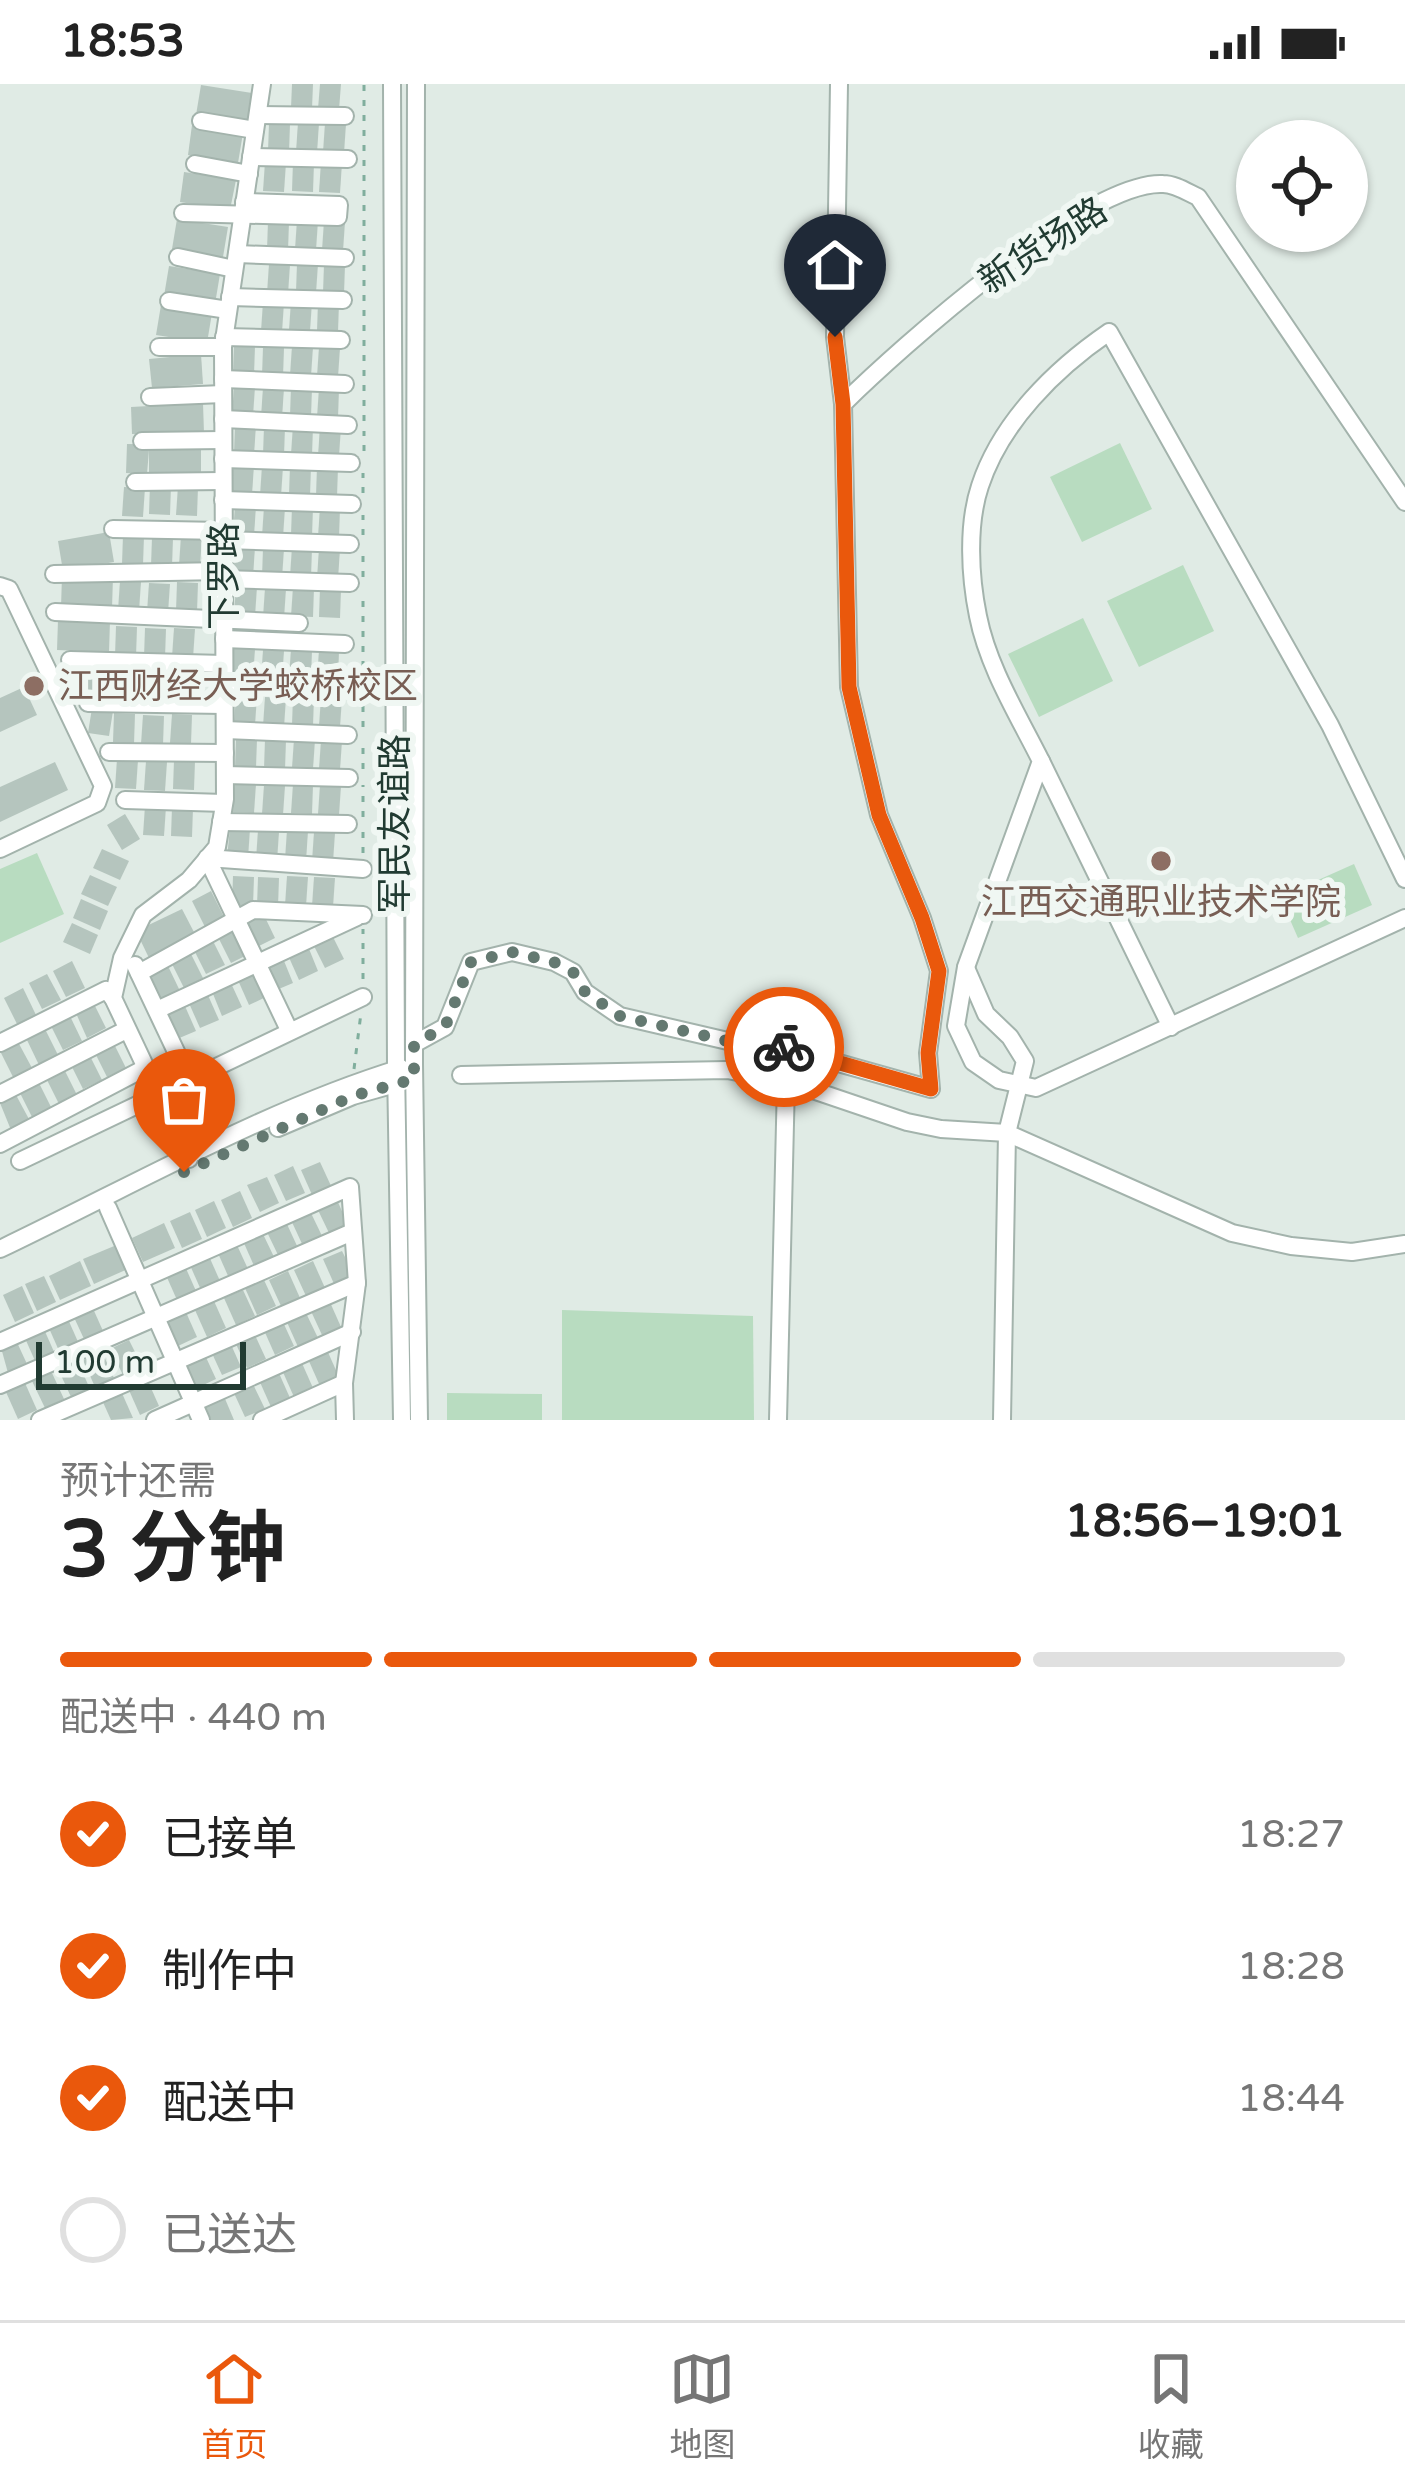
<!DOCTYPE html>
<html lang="zh">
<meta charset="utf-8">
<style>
body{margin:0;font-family:"Varela Round","Noto Sans SC",sans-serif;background:#f2f2f2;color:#222;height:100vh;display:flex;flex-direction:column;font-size:45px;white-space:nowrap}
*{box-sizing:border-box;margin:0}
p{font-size:39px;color:#767676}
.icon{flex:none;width:66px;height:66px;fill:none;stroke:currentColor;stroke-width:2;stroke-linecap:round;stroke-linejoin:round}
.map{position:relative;height:1336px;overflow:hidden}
.drawer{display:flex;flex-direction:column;background:#fff;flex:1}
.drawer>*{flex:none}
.buttons{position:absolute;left:1236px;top:36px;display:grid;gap:24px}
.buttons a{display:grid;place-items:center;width:132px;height:132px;border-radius:50%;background:#fff;box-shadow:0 3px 9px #0004;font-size:60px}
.scale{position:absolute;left:36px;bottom:30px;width:210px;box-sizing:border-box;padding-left:12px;border:6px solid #213b32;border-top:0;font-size:33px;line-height:42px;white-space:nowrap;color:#213b32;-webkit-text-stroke:9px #f0f7f3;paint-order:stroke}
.pin{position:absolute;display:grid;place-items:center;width:102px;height:102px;color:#fff;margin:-123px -51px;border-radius:50% 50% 50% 0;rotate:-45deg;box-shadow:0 0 12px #0007}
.pin .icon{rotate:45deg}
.courier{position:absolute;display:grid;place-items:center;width:120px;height:120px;margin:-60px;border:9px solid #ea580c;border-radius:50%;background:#fff;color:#222;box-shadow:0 3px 15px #0007}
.overview em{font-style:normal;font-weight:700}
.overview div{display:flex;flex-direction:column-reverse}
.overview{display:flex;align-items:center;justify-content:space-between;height:204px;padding:0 60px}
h1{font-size:78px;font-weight:700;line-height:90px}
.bar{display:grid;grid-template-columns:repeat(4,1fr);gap:18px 12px;align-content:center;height:144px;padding:0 60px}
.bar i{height:15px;border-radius:9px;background:#e0e0e0}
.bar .selected{background:#ea580c}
.bar p{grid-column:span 4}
ol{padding:0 60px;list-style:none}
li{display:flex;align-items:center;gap:36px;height:132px}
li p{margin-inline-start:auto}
li .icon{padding:12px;border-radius:50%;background:#ea580c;color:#fff;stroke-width:4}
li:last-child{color:#767676}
li i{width:66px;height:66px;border:6px solid #e0e0e0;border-radius:50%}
.status{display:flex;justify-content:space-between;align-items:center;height:84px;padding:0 60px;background:#fff;direction:ltr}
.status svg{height:33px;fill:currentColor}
.dock{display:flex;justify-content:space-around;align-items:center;height:168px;border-top:3px solid #e0e0e0;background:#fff;font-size:33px;color:#767676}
.dock a{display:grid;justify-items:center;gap:6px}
.dock .selected{color:#ea580c}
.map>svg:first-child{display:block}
.green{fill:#b8dcc0}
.building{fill:#b5c5be}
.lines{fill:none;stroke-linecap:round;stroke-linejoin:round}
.minor-casing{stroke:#a3b3ac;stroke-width:20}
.path{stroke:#80ae9d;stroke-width:3;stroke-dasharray:6 9;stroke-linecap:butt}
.minor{stroke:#fff;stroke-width:16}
.done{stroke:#647971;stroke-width:12;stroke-dasharray:0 21.6}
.route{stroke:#ea580c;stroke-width:15}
.education-dot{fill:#8d6e63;stroke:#f0f7f3;stroke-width:4.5}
.labels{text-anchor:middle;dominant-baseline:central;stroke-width:12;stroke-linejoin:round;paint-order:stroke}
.street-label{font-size:36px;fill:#213b32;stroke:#f0f7f3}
.education-label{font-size:36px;fill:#785e54;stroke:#f0f7f3;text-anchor:start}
</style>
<div class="status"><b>18:53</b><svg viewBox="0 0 49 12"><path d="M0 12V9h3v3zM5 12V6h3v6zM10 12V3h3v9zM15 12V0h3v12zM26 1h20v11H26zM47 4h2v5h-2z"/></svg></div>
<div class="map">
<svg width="1405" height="1336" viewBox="0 0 1405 1336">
<rect width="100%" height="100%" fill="#e0ebe5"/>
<!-- green -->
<g class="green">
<polygon points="1120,359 1152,425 1082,458 1050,393"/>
<polygon points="1183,481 1214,547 1139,583 1107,517"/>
<polygon points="1083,534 1113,597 1039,633 1008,570"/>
<polygon points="37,769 64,830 0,859 0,785"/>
<polygon points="1354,780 1372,821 1298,854 1280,813"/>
<polygon points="562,1226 753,1232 754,1336 562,1336"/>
<polygon points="447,1309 542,1310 542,1336 447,1336"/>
</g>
<!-- building -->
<g class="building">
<polygon points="292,0 313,0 312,25 291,24"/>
<polygon points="320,0 341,0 339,26 318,25"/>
<polygon points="201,1 252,9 247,39 196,31"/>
<polygon points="298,38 319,39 317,69 296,68"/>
<polygon points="269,39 290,40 289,69 268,68"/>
<polygon points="325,39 346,40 344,69 323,68"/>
<polygon points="192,41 243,49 238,79 188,71"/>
<polygon points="293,77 314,79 313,108 292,107"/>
<polygon points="265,78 286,79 284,108 263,107"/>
<polygon points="321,78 342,79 340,109 319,108"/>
<polygon points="184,88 236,96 230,126 180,118"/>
<polygon points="177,135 228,143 223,173 172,165"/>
<polygon points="297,136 318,137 316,166 295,165"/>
<polygon points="268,137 289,138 288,167 267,166"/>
<polygon points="324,137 345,138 343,167 322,166"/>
<polygon points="297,179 318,180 316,209 296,208"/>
<polygon points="269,180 290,181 288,210 267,209"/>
<polygon points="324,180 345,181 344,210 323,209"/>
<polygon points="169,182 220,190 215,220 164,212"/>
<polygon points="291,217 312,218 310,247 289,246"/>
<polygon points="263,218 284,219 282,248 261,247"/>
<polygon points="318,218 339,219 338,248 317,247"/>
<polygon points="161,221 212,229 207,259 156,251"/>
<polygon points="234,261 255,262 254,291 233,290"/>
<polygon points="292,262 313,263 311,292 290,291"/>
<polygon points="263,263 284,264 283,293 262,292"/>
<polygon points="319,263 340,264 338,293 317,292"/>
<polygon points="201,270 203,300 152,304 149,275"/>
<polygon points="234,302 255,303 253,332 232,331"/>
<polygon points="263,303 284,304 282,334 261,333"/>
<polygon points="291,303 312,304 311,333 290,332"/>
<polygon points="319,304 339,305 338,334 317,333"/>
<polygon points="203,319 204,349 132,350 131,323"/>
<polygon points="235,340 256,341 254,371 234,370"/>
<polygon points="293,341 313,342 312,372 291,370"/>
<polygon points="264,342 285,343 284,372 263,371"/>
<polygon points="320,342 341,343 339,372 318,372"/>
<polygon points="127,360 201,361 201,392 149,392 149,366 147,390 126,389"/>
<polygon points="233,380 254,381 252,411 231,410"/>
<polygon points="290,381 311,382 310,412 289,411"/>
<polygon points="262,382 283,383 281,412 260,411"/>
<polygon points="317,382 338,383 337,413 316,412"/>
<polygon points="150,400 171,401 170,431 149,430"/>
<polygon points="178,402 198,403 197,432 176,431"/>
<polygon points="124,403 145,404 143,433 122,432"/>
<polygon points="235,421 256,422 254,452 233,450"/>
<polygon points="292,422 313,423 312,453 291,451"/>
<polygon points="264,423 285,424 283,453 262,452"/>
<polygon points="320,423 340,424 339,454 318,453"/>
<polygon points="109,448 114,478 63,487 58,457"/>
<polygon points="123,451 144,452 143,481 122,480"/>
<polygon points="181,452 202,453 200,482 179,481"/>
<polygon points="152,453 173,454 172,483 151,482"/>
<polygon points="234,462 255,463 253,493 233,492"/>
<polygon points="292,463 312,464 311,494 290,492"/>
<polygon points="263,464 284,465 282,494 262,493"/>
<polygon points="319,464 340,465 338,495 317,494"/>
<polygon points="62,492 113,493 112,524 61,523"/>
<polygon points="120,497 141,498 139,527 118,526"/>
<polygon points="177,498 198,499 197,528 176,527"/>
<polygon points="149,499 170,500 168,529 147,528"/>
<polygon points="236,502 257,503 255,532 234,531"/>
<polygon points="293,503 314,504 313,533 291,532"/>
<polygon points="265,504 286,505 284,534 263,533"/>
<polygon points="320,504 341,505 340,534 319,533"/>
<polygon points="58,536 110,537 109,568 57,566"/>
<polygon points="116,542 137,543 136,573 115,572"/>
<polygon points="145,544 166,545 165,574 144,573"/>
<polygon points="174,544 195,545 193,574 172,573"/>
<polygon points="234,564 255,565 253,594 232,593"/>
<polygon points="291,565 312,566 311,595 289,594"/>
<polygon points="263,566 284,567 282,596 261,595"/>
<polygon points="319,566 339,567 338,596 317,595"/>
<polygon points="78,583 108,586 105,607 76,604"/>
<polygon points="114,585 135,586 134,615 113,614"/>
<polygon points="172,586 193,587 191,617 170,616"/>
<polygon points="143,587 164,588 163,617 142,616"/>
<polygon points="24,603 37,631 0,648 0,614"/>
<polygon points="236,611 257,612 255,641 234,640"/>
<polygon points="293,612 314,613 313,642 292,641"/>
<polygon points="265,613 286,614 284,643 263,642"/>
<polygon points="321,613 342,614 340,643 319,642"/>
<polygon points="92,624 113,627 109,652 88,649"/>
<polygon points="114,629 135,630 134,660 113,658"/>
<polygon points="172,630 192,631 191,660 170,659"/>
<polygon points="143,631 164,632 163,661 141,660"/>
<polygon points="236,654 257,655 256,684 235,683"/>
<polygon points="265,655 286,656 285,686 264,685"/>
<polygon points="294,655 315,656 313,685 292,684"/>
<polygon points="321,656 342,657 340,686 319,685"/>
<polygon points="117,675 138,676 136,705 115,704"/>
<polygon points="174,676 195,677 194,706 173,705"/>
<polygon points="146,677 167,678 165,707 144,706"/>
<polygon points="55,678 68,706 0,738 0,703"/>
<polygon points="235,699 256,700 254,729 233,728"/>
<polygon points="293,700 313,701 312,730 291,729"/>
<polygon points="264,701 285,702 283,731 262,730"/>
<polygon points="320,701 341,702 339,731 318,730"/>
<polygon points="145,722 166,723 164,752 143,751"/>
<polygon points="172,723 193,724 192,753 171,752"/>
<polygon points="125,730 140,755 122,766 107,741"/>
<polygon points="230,744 250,745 248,774 227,773"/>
<polygon points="258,746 279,748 277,777 256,775"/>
<polygon points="287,746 308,747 306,777 285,775"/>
<polygon points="314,748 335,749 333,778 312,777"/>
<polygon points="102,765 129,777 120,796 93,784"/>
<polygon points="90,791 117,803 108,822 81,810"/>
<polygon points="233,792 254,793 253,822 232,821"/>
<polygon points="287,792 308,793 306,822 285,821"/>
<polygon points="258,793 279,794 278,823 257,822"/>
<polygon points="314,793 335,794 333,823 312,822"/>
<polygon points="211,807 224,833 205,843 192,817"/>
<polygon points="81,815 108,827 100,846 73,834"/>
<polygon points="182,825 196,852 149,874 136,847"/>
<polygon points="262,827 275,854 257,863 244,837"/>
<polygon points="72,839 98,851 90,870 63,858"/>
<polygon points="236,843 249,870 231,879 218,853"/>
<polygon points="331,849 344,875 325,884 312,858"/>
<polygon points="212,855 225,881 206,890 193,864"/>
<polygon points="307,860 318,887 299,896 287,869"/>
<polygon points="190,868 203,894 184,904 171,878"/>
<polygon points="282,872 293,899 274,907 262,880"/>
<polygon points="72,877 85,904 66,913 53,887"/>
<polygon points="167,880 180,907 162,916 149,890"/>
<polygon points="257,885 268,912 249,921 237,894"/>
<polygon points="47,890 61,916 42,925 29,899"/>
<polygon points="230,897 242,923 222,932 211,905"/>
<polygon points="23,904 36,931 17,940 4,914"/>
<polygon points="207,909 219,936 200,944 188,917"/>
<polygon points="93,918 106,944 87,954 75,927"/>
<polygon points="184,920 196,947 177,955 165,929"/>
<polygon points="69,930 82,957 63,966 50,940"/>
<polygon points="45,945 58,971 39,981 26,954"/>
<polygon points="18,958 32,984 13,993 0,967"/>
<polygon points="113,958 126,984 107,993 94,967"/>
<polygon points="89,970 102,996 83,1005 70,979"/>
<polygon points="64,985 77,1011 59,1020 46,994"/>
<polygon points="38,997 51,1023 32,1033 19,1007"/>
<polygon points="16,1011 30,1037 11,1046 0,1019"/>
<polygon points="320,1078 332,1104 313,1113 301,1086"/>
<polygon points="293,1082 305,1109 286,1117 274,1091"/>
<polygon points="267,1093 279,1119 260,1128 247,1101"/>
<polygon points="240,1107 252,1134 233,1143 221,1116"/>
<polygon points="337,1116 349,1143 330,1151 317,1124"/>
<polygon points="214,1117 226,1144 207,1153 195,1126"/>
<polygon points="310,1127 323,1154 303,1162 291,1136"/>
<polygon points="190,1128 202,1155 182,1164 170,1137"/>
<polygon points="286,1138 298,1164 279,1173 266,1146"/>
<polygon points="164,1139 175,1164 143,1178 132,1154"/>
<polygon points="262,1148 275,1175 255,1184 243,1157"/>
<polygon points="236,1159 248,1185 229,1194 217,1167"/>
<polygon points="119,1160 130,1184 94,1200 83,1175"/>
<polygon points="342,1167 355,1193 335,1202 323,1175"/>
<polygon points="208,1170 220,1197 201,1206 189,1179"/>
<polygon points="80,1177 91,1202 60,1216 49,1192"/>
<polygon points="313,1177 325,1204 306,1212 294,1186"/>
<polygon points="184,1180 196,1207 177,1216 165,1189"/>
<polygon points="288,1187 300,1214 281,1222 269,1196"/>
<polygon points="44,1192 56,1218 37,1227 25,1200"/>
<polygon points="264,1196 276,1222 257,1231 245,1204"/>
<polygon points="22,1202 34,1229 15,1238 3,1211"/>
<polygon points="243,1206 255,1232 236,1241 224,1214"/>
<polygon points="329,1216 341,1243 322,1251 310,1225"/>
<polygon points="214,1217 226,1244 207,1253 195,1226"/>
<polygon points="91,1220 103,1247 84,1255 72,1229"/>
<polygon points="185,1226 197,1253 178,1262 166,1235"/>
<polygon points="305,1227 318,1254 298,1263 286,1236"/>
<polygon points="67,1233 79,1260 60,1269 48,1242"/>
<polygon points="282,1236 294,1262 275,1271 263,1244"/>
<polygon points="43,1243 55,1270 36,1279 24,1252"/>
<polygon points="254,1249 266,1275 247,1284 235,1258"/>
<polygon points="15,1254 27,1280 8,1289 0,1260"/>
<polygon points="129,1256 142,1282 123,1291 110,1265"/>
<polygon points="229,1256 241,1283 222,1291 210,1265"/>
<polygon points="327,1266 339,1293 320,1302 308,1275"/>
<polygon points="102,1268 114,1294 95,1303 83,1276"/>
<polygon points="204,1269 216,1295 197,1304 185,1277"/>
<polygon points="301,1277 313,1304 294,1313 282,1286"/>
<polygon points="78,1278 90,1305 71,1313 59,1287"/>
<polygon points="278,1287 290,1314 271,1323 259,1296"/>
<polygon points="52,1289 64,1315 45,1324 32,1297"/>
<polygon points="147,1295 159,1322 140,1331 128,1304"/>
<polygon points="252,1298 265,1325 245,1333 233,1307"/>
<polygon points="25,1299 37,1326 18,1335 6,1308"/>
<polygon points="121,1307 133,1334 111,1336 102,1316"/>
<polygon points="223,1310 234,1336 211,1336 204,1319"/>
</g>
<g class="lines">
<!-- minor casing -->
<g class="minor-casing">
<g id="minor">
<polyline points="392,0 396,983 402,1336"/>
<polyline points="416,0 414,980 419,1336"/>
<polyline points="258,31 345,32"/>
<polyline points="201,37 255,46"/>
<polyline points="251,73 348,75"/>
<polyline points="195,80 249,90"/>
<polyline points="183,129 338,133 339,121 244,118"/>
<polyline points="237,170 345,174"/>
<polyline points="178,173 234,185"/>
<polyline points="230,213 343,216"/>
<polyline points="169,217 228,226"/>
<polyline points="224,253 341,256"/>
<polyline points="159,263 223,263"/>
<polyline points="223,295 345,300"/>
<polyline points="150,313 223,310"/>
<path d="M843,320C899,265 1087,96 1163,100C1175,100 1187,108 1198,113L1405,418"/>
<polyline points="223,335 348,341"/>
<polyline points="142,357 223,356"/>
<polyline points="223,375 351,379"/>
<polyline points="135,398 223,397"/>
<polyline points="223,416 352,420"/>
<polyline points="113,445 223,447"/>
<polyline points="224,456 350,460"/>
<polyline points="54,490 224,487"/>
<polyline points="224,495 350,499"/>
<polyline points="0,502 9,505 103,702 97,719 0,765"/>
<polyline points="55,528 299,539"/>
<polyline points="224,555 345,560"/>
<polyline points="70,576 224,580"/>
<polyline points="224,601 345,603"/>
<polyline points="88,619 224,621"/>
<polyline points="225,646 348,651"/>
<polyline points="109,668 225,669"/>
<polyline points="1041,677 1171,943"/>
<polyline points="225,691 349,694"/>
<polyline points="125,716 224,719"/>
<polyline points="221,738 348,740"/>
<path d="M1405,795L1330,641L1109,248C1055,285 1001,338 980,402C967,441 970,493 978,532C988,583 1018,631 1041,677L966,883L956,942L973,978L999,996L1036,1004L1405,834"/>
<polyline points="135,881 189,995"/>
<polyline points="966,884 986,930 1010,953 1025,977 1007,1049 1002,1336"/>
<polyline points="139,889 253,826 363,831"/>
<polyline points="157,926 357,833"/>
<polyline points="289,946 207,774 363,785"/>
<polyline points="0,959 106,906 113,914"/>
<polyline points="414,960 445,943 471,878 512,868 554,878 573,888 585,908 620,932 732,958 778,962 931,1005 928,969 939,887 922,834 879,731 849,603 843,320 835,253 839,0"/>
<polyline points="461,991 727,986 786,997 907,1038 941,1045 1007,1049 1232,1149 1291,1162 1352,1168 1405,1160"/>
<polyline points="0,1010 126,946"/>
<polyline points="278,1044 353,1012 406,997"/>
<polyline points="0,1060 145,984"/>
<polyline points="189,1075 113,914 122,874 143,831 189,796 217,763 225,715 223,263 262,0"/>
<polyline points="20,1077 363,913"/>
<polyline points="108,1124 201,1336"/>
<path d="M0,1165C130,1103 264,1026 401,984"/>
<polyline points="0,1258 350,1103 357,1199 344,1299 345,1336"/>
<polyline points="0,1301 350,1149"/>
<polyline points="40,1336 357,1199"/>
<polyline points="155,1336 352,1248"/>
<polyline points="262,1336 344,1299"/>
<polyline points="778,1336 786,997"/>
</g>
</g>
<!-- path -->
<g class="path">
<polyline points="364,337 364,0"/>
<polyline points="364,367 364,347"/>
<polyline points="363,409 363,389"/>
<polyline points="363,451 363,431"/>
<polyline points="363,493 363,467"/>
<polyline points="363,643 363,509"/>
<polyline points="363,685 363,659"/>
<polyline points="363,733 363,701"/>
<polyline points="363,769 363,743"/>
<polyline points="363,895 363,845"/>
<polyline points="354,985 361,929"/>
</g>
<!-- minor -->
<use href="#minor" class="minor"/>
</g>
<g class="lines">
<!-- done -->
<polyline class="done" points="184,1088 353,1012 414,995 414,960 445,943 471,878 512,868 554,878 573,888 585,908 620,932 732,958 784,963"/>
<!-- route -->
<polyline class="route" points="784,963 931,1005 928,969 939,887 922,834 879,731 849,603 843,320 835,253"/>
</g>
<!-- markers -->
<g class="education-dot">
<circle cx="34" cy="602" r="12"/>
<circle cx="1161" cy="777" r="12"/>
</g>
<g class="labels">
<!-- street labels -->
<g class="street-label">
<text transform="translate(1043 162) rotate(-33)">新货场路</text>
<text transform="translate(224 492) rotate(-90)">下罗路</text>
<text transform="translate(395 740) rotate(-90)">军民友谊路</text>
</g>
<!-- education labels -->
<g class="education-label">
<text x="58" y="602">江西财经大学蛟桥校区</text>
<text x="1161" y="818" text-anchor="middle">江西交通职业技术学院</text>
</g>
</g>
</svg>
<div class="buttons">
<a><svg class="icon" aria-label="locate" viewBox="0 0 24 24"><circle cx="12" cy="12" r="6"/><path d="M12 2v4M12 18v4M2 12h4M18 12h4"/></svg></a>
</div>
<div class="scale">100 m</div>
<div class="pin" style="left:184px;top:1088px;background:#ea580c"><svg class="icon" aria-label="bag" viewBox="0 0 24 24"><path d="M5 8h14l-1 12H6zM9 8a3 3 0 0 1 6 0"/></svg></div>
<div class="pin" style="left:835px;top:253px;background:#1f2937"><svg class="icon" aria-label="home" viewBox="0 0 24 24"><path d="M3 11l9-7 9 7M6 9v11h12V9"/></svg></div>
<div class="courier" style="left:784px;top:963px"><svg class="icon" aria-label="bike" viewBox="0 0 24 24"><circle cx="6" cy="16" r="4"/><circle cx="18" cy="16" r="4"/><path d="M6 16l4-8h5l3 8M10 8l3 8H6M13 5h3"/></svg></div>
</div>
<section class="drawer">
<div class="overview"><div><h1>3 分钟</h1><p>预计还需</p></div><em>18:56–19:01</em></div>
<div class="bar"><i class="selected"></i><i class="selected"></i><i class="selected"></i><i></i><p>配送中 · 440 m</p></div>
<ol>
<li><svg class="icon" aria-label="check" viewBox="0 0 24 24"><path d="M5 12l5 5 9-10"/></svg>已接单<p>18:27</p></li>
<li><svg class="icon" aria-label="check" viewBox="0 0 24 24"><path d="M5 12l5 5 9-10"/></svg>制作中<p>18:28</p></li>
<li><svg class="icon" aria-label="check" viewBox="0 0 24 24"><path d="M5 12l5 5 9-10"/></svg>配送中<p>18:44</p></li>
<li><i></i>已送达</li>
</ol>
</section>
<nav class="dock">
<a class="selected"><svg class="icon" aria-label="home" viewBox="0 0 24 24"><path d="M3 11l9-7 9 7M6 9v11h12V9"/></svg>首页</a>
<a><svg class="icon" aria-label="map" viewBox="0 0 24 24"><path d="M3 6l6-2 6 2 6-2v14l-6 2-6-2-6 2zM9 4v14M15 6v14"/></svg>地图</a>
<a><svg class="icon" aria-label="saved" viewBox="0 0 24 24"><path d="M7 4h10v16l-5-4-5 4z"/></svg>收藏</a>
</nav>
